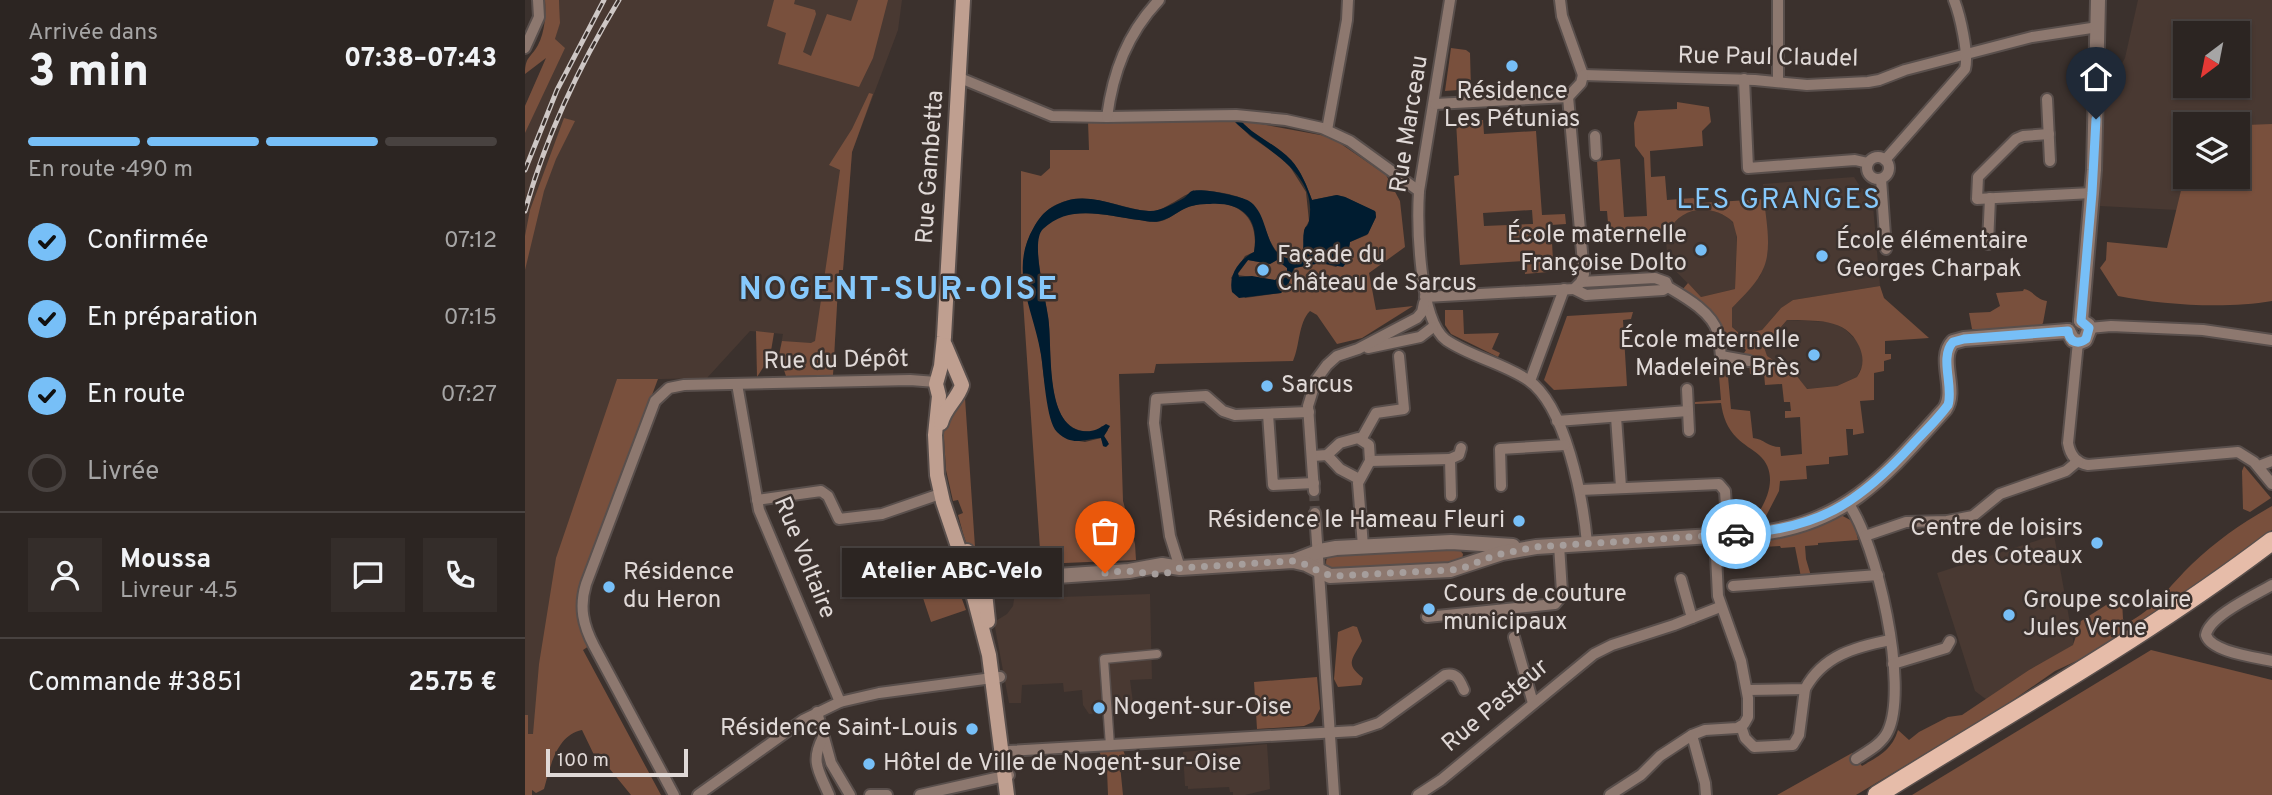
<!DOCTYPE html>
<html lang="fr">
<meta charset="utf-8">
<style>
body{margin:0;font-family:Overpass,sans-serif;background:#342d2a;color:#f1f3f6;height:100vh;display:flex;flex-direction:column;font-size:26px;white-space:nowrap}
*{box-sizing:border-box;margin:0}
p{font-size:23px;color:#a6a5a5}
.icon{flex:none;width:38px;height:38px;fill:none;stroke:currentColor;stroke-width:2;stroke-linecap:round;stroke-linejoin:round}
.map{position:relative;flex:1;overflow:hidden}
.side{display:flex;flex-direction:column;background:#2c2522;width:525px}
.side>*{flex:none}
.needle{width:46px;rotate:212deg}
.controls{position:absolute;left:1648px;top:21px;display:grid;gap:14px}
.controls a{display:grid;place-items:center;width:77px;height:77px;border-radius:0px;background:#2c2522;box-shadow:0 2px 5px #0004,0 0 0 2px #484240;font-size:35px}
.scale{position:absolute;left:21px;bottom:18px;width:142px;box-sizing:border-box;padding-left:7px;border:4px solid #e0d9d7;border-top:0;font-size:19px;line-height:24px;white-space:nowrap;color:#e0d9d7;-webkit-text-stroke:5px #3b312d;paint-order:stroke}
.pin{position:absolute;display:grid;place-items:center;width:60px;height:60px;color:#fff;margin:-72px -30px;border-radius:50% 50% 50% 0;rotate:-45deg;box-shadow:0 0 7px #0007}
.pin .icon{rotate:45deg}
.courier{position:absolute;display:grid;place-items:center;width:70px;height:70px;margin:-35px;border:5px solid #77bff7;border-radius:50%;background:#fff;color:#222;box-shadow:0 2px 9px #0007}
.bubble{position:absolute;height:49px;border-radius:0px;background:#2c2522;box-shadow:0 2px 5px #0004,0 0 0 2px #484240;font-size:23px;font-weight:800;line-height:49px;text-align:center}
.head em{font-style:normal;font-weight:800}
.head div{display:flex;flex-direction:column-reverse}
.head{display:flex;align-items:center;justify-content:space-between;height:119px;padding:0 28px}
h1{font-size:46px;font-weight:800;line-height:52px}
.bar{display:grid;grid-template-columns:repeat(4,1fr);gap:10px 7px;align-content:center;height:84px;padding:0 28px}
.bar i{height:9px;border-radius:5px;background:#484240}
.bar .on{background:#77bff7}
.bar p{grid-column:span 4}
.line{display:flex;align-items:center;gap:18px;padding:0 28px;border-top:2px solid #484240}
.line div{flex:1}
.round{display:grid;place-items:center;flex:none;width:74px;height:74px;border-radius:0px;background:#342d2a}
ol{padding:0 28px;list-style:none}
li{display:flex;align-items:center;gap:21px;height:77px}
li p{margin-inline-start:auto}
li .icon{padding:7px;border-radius:50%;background:#77bff7;color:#111;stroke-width:4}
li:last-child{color:#a6a5a5}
li i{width:38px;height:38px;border:4px solid #484240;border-radius:50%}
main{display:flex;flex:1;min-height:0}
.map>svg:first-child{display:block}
.built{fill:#493932;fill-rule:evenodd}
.green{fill:#79503d;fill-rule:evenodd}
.water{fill:#001c30;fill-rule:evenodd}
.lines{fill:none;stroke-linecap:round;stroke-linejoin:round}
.minor-tunnel{stroke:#544a46;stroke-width:10;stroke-dasharray:10 5;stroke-linecap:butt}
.pedestrian-casing{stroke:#594f4c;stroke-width:11}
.minor-casing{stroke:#594f4c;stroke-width:14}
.tertiary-casing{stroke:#594f4c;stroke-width:18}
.secondary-casing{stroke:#594f4c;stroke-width:18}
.primary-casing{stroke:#594f4c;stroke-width:21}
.pedestrian{stroke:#8d786f;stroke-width:8}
.minor{stroke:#8d786f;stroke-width:10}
.tertiary{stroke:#8d786f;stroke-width:14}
.secondary{stroke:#bf9f90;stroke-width:14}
.primary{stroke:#e6bca9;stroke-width:18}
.rail-casing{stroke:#cec7c5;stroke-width:5}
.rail{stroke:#3b312d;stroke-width:2.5;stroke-dasharray:8;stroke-linecap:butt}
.done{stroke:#a69e9c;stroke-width:7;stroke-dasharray:0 12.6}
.route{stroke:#77bff7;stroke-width:9}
.poi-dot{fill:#77bff7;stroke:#3b312d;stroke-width:2.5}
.labels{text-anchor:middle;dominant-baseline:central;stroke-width:5;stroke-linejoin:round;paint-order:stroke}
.street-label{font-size:24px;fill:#e0d9d7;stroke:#3b312d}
.poi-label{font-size:24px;fill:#e0d9d7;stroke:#3b312d;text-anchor:start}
.quarter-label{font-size:28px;letter-spacing:2px;fill:#86c9fc;stroke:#3b312d}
.district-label{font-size:32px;font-weight:bold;letter-spacing:2px;fill:#86c9fc;stroke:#3b312d}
</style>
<main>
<section class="side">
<div class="head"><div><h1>3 min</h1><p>Arrivée dans</p></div><em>07:38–07:43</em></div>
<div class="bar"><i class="on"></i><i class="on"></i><i class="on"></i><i></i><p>En route · 490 m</p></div>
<ol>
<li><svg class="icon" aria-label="check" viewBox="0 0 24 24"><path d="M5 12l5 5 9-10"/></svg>Confirmée<p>07:12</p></li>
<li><svg class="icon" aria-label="check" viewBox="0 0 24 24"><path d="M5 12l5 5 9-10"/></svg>En préparation<p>07:15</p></li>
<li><svg class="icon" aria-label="check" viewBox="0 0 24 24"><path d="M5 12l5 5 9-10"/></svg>En route<p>07:27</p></li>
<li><i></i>Livrée</li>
</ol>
<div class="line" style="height:126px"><a class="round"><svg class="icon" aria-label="person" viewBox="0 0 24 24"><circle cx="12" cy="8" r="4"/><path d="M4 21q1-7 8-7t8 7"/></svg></a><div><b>Moussa</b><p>Livreur · 4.5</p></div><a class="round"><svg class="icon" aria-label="chat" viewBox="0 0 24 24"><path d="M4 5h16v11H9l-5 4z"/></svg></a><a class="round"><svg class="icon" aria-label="phone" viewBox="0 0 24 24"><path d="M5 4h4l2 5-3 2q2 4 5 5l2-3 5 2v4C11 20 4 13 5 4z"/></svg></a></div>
<div class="line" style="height:91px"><div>Commande #3851</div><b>25.75 €</b></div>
</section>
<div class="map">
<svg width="1747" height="795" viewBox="0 0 1747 795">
<rect width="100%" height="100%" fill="#3b312d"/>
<!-- built -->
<g class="built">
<polygon points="34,0 377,0 373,30 327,152 318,270 314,270 308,375 261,376 254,355 258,334 225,331 182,378 92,380 6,789 7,795 0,795 0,106 30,39 35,21"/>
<path d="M1613,0H1747V124H1661V170L1652,210L1575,206L1580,94L1600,58ZM1661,33H1713V86H1661Z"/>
<polygon points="1329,177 1336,188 1347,194 1355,286 1268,300 1256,308 1237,330 1215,334 1207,327 1207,308 1235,276 1241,259 1238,184"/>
<polygon points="1172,209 1181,209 1195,213 1205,219 1212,228 1210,289 1176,297 1143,263 1141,242 1146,226 1158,214"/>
<polygon points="1262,320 1308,322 1321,330 1332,341 1338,354 1338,364 1332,377 1312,386 1281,389 1271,375 1241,356 1239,348"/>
<polygon points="1529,535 1549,645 1504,670 1462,700 1450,691 1412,573"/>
<polygon points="503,591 505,598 625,594 627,679 605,680 609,710 564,714 558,705 557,690 539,692 538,683 497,685 496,703 484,703 469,622 482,614 488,606 490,593"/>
<polygon points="742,744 745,789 720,795 708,795 708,792 705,792 704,787 663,789 663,786 660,786 658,752"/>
</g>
<!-- green -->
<g class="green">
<path d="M20,0H34L35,23L30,39L40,48L0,133V106L21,58L0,74C0,56 6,58 13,45C20,32 21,14 20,0Z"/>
<polygon points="249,0 270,0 269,4 290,10 291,14 278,52 286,56 302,14 326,21 333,0 363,0 348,58 334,87 253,64 261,33 242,26"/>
<polygon points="926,48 941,50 945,53 946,89 920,91"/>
<polygon points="344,93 348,94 327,152 318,270 314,270 308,375 261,376 254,355 257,341 286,343 290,341 315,170 304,165 327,129"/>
<path d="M1152,102L1184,107L1186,122L1177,131L1178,146L1125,151L1126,177L1140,176L1142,200L1168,198L1176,203L1239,199C1241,220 1247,247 1239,267C1233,283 1218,296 1207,308V327L1215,334L1237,330L1256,308L1268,300L1355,286L1359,298L1404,338L1360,341V354H1366V359L1359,361V371L1349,373V400L1335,401L1339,433L1328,435V429H1321L1323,455L1304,457V464L1281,466L1282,479L1255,481L1254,491L1239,520L1226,521L1224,513L1234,512C1245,495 1252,471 1234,455C1227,449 1219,445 1212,438C1202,428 1198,417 1196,403L1170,404V402L1196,400L1193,364L1202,366L1206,409L1225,411L1228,438C1239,439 1243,447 1255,447L1256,456L1277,454L1275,417L1260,418V411H1266L1265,402H1259L1257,384L1240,385L1239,373L1225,374L1224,358L1217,356L1221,350L1197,331L1157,290L1163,283L1176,297L1210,289L1212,237L1208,222C1189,204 1155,205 1144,232L1084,235L1082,211H1075L1072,161L1095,159L1099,217L1122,216L1119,158L1110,146L1109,123L1113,111L1152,109ZM1262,320C1289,321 1321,317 1334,346C1339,357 1339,367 1332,377L1312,386L1282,389L1271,375L1242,356L1239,347Z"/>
<polygon points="39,118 50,121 31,159 19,191 0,270 0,236 5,210"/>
<path d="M958,120L959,134L1011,131L1017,215L1040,214L1041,224L1026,225L1028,260L1022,261L1023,272L1000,274L999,261L935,265L929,176L934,175L931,121ZM1007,210L1008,224L959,226L958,213Z"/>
<path d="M563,121H720L806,137L861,175L875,201L880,247L844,273L851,310L888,306L837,338L812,344L792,315L785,311C773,323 775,346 768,361L631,364L629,373L594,374L598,501L610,544L611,560L516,564L496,271V171L516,176L525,168V150H564ZM710,121H716C730,137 751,144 766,160C776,171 782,186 787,200L811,195L820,197L851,212V217L842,235L825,242L822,259L811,267L796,263L770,268L763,285L756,293L720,298L706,278L720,256L729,252C736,208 700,195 663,207C652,211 643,222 630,222C599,220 532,198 514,233C508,245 521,301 523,317C528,347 518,425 558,431C565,432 572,432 577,426L583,430L579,436L583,442L579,447L576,438L560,442L542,439C535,424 528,410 523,395C517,378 518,359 514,342C506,304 487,266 508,229C517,213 525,205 544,200C569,194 598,209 623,211C640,213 655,194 672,191C680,189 706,194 714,197C750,210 734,265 776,258L779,252V230L784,221L781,192L762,162L725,136Z"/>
<path d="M1747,124V301C1701,309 1638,305 1593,296L1575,268L1581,260L1582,242L1642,248L1661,170V177H1713V125Z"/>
<polygon points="723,260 745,264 752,260 762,268 762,272 750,280 712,275"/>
<path d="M1499,289C1508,290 1510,299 1522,301L1518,323L1515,327L1463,331L1447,329L1444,313L1465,312L1475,306L1471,293L1498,291Z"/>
<polygon points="920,310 938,310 939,334 974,333 967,349 975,353 973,357 926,334 920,325"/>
<polygon points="1108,312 1106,319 1098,320 1102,386 1029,390 1019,380 1042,316"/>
<polygon points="231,331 249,333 245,357 232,377"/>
<path d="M92,379H133L54,589L53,619L64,646L58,650L136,795H106L75,757L71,759L57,730C31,735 25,768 19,789L11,793L7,790V795H0V715H3V734H8L14,664L31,558Z"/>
<path d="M437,398H440L450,547L464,570C443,562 439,535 433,515L438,513L433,500L428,501L421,470L418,424Z"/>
<polygon points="1719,466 1746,498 1725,512 1718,509 1717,471"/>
<path d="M1747,506V530L1630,615L1560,657L1530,671L1475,709L1331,795H1252L1327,753L1337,766C1354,756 1367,750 1373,730L1384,740L1394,732L1423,717L1437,715L1504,670L1548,645L1556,621L1589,600L1594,598L1597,600L1598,619L1602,623C1629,610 1645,585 1667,564C1691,541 1717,523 1747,506Z"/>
<polygon points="1314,514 1329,522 1333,540 1293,543 1293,545 1280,546 1281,559 1286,576 1276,577 1270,547 1256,548 1255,546 1203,549 1203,542"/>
<path d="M926,546L934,549L938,554L937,561L933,566L809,573L803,570C799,562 801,556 809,552Z"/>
<polygon points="430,580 441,610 406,622 396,592"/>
<path d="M828,626L832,627L837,641C828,659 819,663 838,678L836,685L813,687L809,679L813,632Z"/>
<polygon points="1626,650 1747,680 1747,795 1387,795"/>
<polygon points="792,677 795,709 788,722 779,726 732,729 729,682"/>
<polygon points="598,750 600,755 594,755 598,795 583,795 582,770 574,751"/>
</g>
<!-- water -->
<path class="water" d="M709,121H716C730,137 751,144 766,160C776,171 782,186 787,200L812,195L820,197L850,211L851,217L843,234L825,242L822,262L818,267L796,263L769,268L763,285L756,293L714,298L707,292C703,274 715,259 729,252C735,218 717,202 685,204C676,204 666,205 659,209C651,213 644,219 635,221C628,223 621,221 614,220C581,216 545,203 518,229C505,241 521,299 523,316C528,346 519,425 557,431C568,432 572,430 581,424L585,426L579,436L584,444L581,447L578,446L576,438C558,439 548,447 532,432C521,421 519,372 516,355C509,310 483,271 509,227C518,212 524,207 541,201C568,192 598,210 624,211C634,212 650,203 659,198C662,196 664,192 667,191C677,188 715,196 724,201C748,216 736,266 776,258C780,249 777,240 779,231C781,224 782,229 784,221C794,170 737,150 709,121ZM723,260L745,264L752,260L762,268V271L750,280L727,276L714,277L713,273Z"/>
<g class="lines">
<!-- minor-tunnel -->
<polyline class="minor-tunnel" points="789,491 790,513"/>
<!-- pedestrian casing -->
<g class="pedestrian-casing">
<polyline id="pedestrian" points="585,746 579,659 632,654"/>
</g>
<!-- minor casing -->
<g class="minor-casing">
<g id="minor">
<path d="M925,0L894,191C892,224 894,320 921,340C946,357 978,363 1003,380C1041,406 1058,499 1062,543"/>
<polyline points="1035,0 1037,16 1058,75"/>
<polyline points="0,48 14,17 13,0"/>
<polyline points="1058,75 1230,80 1282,85 1343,82 1354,80 1380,70 1507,37 1573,27"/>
<polyline points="435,78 527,116 582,117 711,115 761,120 797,128 825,141 894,191"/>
<polyline points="1219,79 1223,168 1330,160 1343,163"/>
<polyline points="1253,82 1253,0"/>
<polyline points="1043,97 1056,83 1058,75"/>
<polyline points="1522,99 1525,161"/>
<polyline points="910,104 1043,97"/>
<path d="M582,117C588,72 602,34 634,0"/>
<polyline points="802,130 822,20 823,0"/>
<polyline points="1524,134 1498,136 1491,139 1453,177 1452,199 1567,193"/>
<polyline points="1070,136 1071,155"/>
<circle cx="1353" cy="168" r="11"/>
<path d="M1360,160L1440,69C1444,54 1435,15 1429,0"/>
<polyline points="1356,179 1361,249"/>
<polyline points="1463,244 1465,198"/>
<path d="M1143,287C1160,297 1187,312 1193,333C1195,340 1195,349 1196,356L1224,361"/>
<polyline points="1049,289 1061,295 1138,290 1143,287 1141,282 1130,278 1056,282"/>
<polyline points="900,297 1049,289 1056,282 1059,274 1043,97"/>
<polyline points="1564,328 1586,326 1678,330 1747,340"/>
<path d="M1553,342L1543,443C1545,455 1551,463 1563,465L1713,452L1729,462L1747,484"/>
<polyline points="843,348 895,337 908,327"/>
<polyline points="1005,381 1039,289"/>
<polyline points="212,384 234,510 315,702"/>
<polyline points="1162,389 1164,431"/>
<polyline points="743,414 748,485 789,483"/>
<polyline points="1091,417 1096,487"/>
<polyline points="1032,421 1163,411"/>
<polyline points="837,438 851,413 879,409 874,356"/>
<polyline points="802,455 815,469 834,479"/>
<polyline points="788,456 802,455 815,443 833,438 844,445 845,461"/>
<polyline points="845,461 925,459"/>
<polyline points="1734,466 1747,461"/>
<polyline points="976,486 975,449 1040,445"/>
<polyline points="1055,490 1194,484 1200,491 1203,535"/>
<polyline points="789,491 783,406 791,380 802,365 812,356 833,349 892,318 897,312 899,303"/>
<polyline points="926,496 925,459 934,455 936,448"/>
<polyline points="232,500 296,491 303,496 314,519 357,514 415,494"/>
<path d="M1323,503C1352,543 1384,686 1363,731C1357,744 1343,751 1331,759"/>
<polyline points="790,513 809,795"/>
<polyline points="1340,536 1381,522 1422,521 1448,516 1475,494 1541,471 1553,461"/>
<polyline points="838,546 833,483 845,461"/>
<polyline points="655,568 645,536 629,423 631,399 681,396 698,411 710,415 784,412"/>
<polyline points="1156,579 1167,618"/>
<path d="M1747,585C1730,595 1684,616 1681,635C1686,652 1730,657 1747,661"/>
<polyline points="1208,586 1353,575"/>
<polyline points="902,617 1030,604 1035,598 1037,592 1034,545"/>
<polyline points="989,637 1008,703"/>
<polyline points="1368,664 1421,648 1425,641"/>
<path d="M1222,690L1280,689C1298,655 1331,647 1365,640"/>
<polyline points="292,712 306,763 325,795"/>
<polyline points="1216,726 1220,738 1229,747 1268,745 1274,735 1280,689"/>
<polyline points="1167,735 1180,783 1181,795"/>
<path d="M298,737C285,762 294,771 304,795"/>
<path d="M484,751L830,731L854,723L920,675C932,672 935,681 939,690"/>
<path d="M149,795L69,646C58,625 54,607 61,584L130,401L144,388L159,385L385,380L411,382"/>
<polyline points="173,795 278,720 315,702 354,693 475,677"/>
<polyline points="345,795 362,795"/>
<polyline points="395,795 484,775"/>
<polyline points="893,795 916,780 1069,654 1087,645 1149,625 1195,607"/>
<polyline points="1085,795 1116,775 1135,756 1167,735 1180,730 1212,728 1219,724 1223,717 1223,698 1216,661 1193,596 1190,535"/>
</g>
</g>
<!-- tertiary casing -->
<g class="tertiary-casing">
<g id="tertiary">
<polyline points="1556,321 1569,170 1573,0"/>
<polyline points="1543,331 1548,340 1555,342 1560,340 1564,330 1563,325 1556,321"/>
<polyline points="769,561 795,551 811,548 926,542 988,546"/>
<path d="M446,582L473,576L503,578L604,571L637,565L655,568L768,561L781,564L805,576L925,570L977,553L1011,547L1235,533C1324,523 1364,471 1420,409C1433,390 1412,359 1428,342L1439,339L1543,331"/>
<polyline points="450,593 494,581"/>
</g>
</g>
<!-- secondary casing -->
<g class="secondary-casing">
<g id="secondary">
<polyline points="438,0 419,337 416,366 411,384 414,396 410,435 412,475 418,502 445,582 464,655 482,795"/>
<path d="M416,423C420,407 433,399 437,385L420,345"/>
<polyline points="442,551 459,583 463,621"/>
</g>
</g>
<!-- primary casing -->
<g class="primary-casing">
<path id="primary" d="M1352,795C1485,712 1622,636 1747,541"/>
</g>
<!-- pedestrian -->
<use href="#pedestrian" class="pedestrian"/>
<!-- minor -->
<use href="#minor" class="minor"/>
<!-- tertiary -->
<use href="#tertiary" class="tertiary"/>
<!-- secondary -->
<use href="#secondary" class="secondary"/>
<!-- primary -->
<use href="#primary" class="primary"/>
<!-- rail casing -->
<g class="rail-casing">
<g id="rail">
<polyline points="0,170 32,90 79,0"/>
<path d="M0,211C21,136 54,66 94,0"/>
</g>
</g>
<!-- rail -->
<use href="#rail" class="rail"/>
</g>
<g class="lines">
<!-- done -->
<path class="done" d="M580,573C587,572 596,571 604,571C623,573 637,578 655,568L768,561C783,563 794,574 809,576L925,570L935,569L971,555L1010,547L1211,534"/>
<!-- route -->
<path class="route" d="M1211,534C1293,529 1333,504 1387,445C1399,432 1412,420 1423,405C1429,387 1414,357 1428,342L1439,339L1543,331C1544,342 1553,345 1561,339L1564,328L1556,321L1567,193L1571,119"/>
</g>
<!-- markers -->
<g class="poi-dot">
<circle cx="987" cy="66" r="7"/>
<circle cx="1176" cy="250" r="7"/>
<circle cx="1297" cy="256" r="7"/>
<circle cx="738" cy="270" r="7"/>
<circle cx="1289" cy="355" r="7"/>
<circle cx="742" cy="386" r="7"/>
<circle cx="994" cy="521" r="7"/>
<circle cx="1572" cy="543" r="7"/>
<circle cx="84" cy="587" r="7"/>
<circle cx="904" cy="609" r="7"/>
<circle cx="1484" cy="615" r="7"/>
<circle cx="574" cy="708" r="7"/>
<circle cx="447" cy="729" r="7"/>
<circle cx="344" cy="764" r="7"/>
</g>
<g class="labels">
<!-- street labels -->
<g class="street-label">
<text transform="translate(1243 58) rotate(1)">Rue Paul Claudel</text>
<text transform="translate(885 124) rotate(-81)">Rue Marceau</text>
<text transform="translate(406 167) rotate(-86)">Rue Gambetta</text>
<text transform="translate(311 361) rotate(-1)">Rue du Dépôt</text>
<text transform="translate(279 558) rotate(68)">Rue Voltaire</text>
<text transform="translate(971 706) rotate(-40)">Rue Pasteur</text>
</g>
<!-- poi labels -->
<g class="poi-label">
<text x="987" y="92" text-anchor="middle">Résidence<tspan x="987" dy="28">Les Pétunias</tspan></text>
<text x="1162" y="236" text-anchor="end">École maternelle<tspan x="1162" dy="28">Françoise Dolto</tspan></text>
<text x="1311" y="242">École élémentaire<tspan x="1311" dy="28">Georges Charpak</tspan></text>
<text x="752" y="256">Façade du<tspan x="752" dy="28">Château de Sarcus</tspan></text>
<text x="1275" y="341" text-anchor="end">École maternelle<tspan x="1275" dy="28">Madeleine Brès</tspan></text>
<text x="756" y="386">Sarcus</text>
<text x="980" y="521" text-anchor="end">Résidence le Hameau Fleuri</text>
<text x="1558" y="529" text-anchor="end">Centre de loisirs<tspan x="1558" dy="28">des Coteaux</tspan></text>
<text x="98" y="573">Résidence<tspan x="98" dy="28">du Heron</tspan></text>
<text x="918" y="595">Cours de couture<tspan x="918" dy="28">municipaux</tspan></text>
<text x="1498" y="601">Groupe scolaire<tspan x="1498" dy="28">Jules Verne</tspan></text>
<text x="588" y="708">Nogent-sur-Oise</text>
<text x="433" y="729" text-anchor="end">Résidence Saint-Louis</text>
<text x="358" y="764">Hôtel de Ville de Nogent-sur-Oise</text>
</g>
<!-- quarter labels -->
<g class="quarter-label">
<text x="1254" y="201">LES GRANGES</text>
</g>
<!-- district labels -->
<g class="district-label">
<text x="374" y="291">NOGENT-SUR-OISE</text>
</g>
</g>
</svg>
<div class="controls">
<a><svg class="needle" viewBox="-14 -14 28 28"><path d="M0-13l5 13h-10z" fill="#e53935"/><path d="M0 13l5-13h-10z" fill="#a6a5a5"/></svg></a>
<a><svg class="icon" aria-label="layers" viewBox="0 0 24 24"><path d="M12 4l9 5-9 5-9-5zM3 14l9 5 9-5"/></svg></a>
</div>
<div class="scale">100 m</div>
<div class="pin" style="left:580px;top:573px;background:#ea580c"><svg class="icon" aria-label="bag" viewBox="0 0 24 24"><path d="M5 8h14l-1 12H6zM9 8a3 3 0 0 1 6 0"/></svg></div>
<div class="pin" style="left:1571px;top:119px;background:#1f2937"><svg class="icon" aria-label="home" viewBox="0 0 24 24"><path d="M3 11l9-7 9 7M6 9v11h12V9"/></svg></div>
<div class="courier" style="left:1211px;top:534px"><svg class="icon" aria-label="car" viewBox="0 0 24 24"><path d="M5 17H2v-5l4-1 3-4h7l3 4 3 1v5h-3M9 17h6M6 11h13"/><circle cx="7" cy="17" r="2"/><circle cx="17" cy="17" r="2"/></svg></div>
<div class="bubble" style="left:317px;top:548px;width:220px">Atelier ABC-Velo</div>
</div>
</main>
